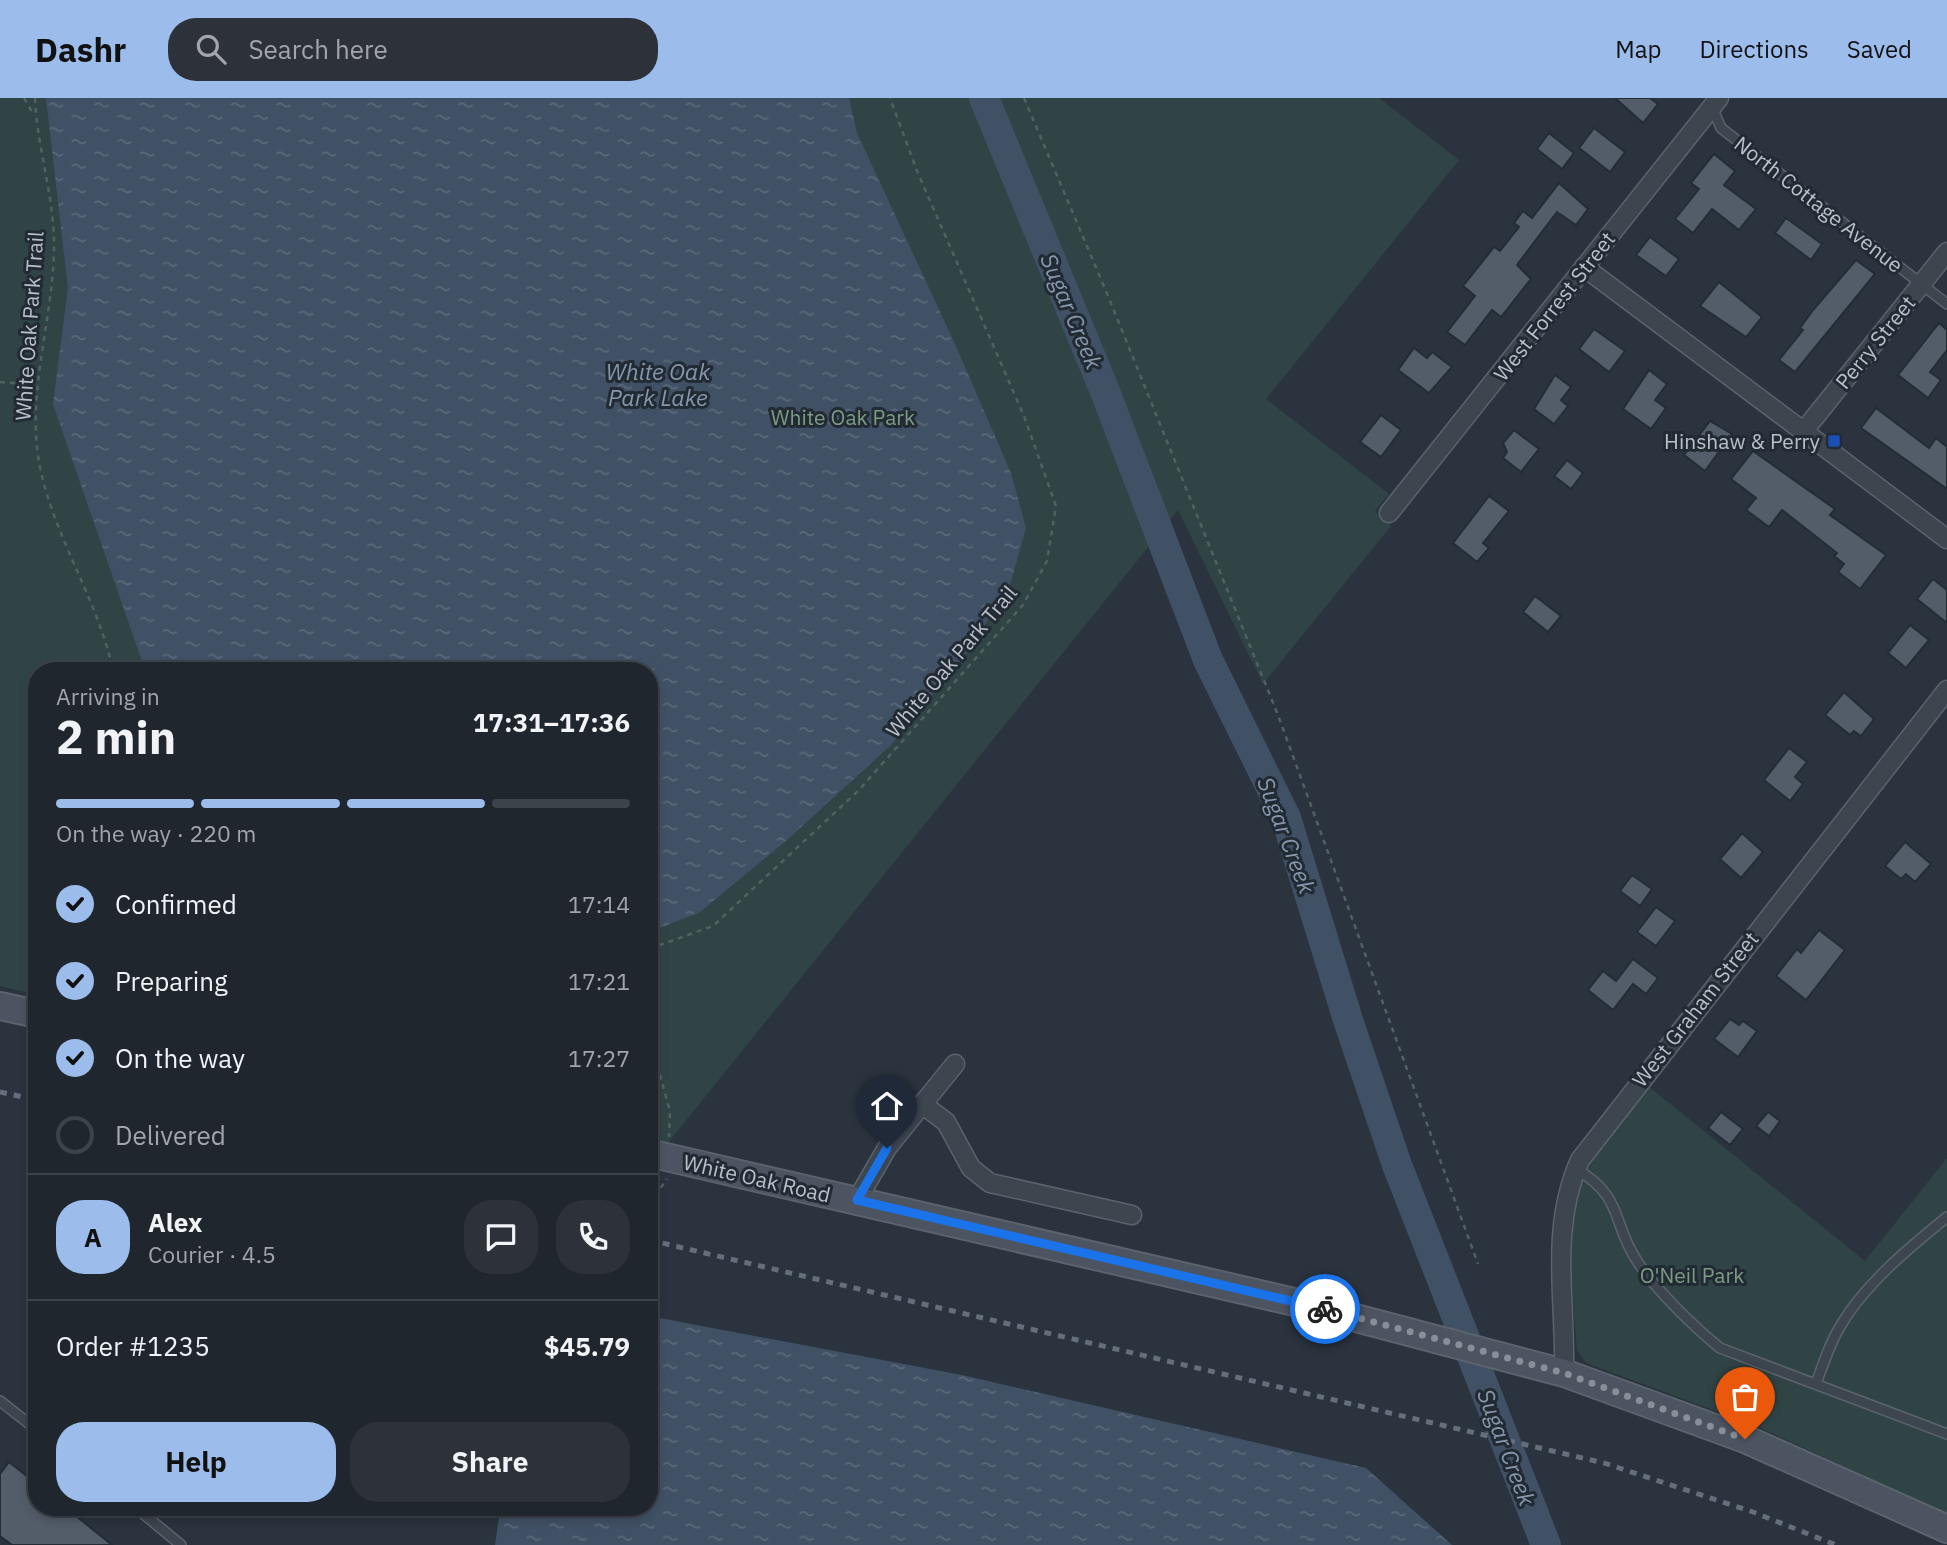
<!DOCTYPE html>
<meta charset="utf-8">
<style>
body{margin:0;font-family:"IBM Plex Sans",sans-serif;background:#2d323a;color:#f1f3f6;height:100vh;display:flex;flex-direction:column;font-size:26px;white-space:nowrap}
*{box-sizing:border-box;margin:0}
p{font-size:23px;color:#a2a5aa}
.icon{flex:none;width:38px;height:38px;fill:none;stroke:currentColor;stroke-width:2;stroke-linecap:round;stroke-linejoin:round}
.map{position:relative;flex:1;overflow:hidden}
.panel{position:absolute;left:28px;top:564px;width:630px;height:854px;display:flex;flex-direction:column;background:#20262e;border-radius:28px;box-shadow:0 4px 10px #0003,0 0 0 2px #3d434a}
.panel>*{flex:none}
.pin{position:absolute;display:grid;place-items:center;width:60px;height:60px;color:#fff;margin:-72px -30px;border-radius:50% 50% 50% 0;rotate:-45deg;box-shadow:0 0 7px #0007}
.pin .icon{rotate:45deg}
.courier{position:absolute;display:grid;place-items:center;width:70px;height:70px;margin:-35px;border:5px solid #1a73e8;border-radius:50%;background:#fff;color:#222;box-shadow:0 2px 9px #0007}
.head em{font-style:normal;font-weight:700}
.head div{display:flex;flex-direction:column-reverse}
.head{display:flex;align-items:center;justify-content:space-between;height:119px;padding:0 28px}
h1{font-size:46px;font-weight:700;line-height:52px}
.bar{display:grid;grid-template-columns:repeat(4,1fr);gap:10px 7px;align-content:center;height:84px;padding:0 28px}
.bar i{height:9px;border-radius:5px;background:#3d434a}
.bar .active{background:#9cbcec}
.bar p{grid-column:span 4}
.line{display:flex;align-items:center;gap:18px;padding:0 28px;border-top:2px solid #3d434a}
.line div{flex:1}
.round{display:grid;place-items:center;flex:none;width:74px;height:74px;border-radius:28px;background:#2d323a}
ol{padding:0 28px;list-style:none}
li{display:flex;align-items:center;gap:21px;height:77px}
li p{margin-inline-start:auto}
li .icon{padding:7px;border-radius:50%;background:#9cbcec;color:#111;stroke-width:4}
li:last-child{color:#a2a5aa}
li i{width:38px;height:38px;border:4px solid #3d434a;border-radius:50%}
.primary-button{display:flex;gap:14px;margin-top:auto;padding:14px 28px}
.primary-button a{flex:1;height:80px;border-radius:28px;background:#9cbcec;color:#111;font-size:28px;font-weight:700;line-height:80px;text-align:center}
.primary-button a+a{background:#2d323a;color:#f1f3f6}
header{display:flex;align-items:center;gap:42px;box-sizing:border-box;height:98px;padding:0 35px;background:#9cbcec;color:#111}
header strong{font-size:33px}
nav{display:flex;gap:38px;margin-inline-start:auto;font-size:24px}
.search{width:490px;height:63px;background:#2d323a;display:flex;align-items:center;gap:18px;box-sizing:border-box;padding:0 24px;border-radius:28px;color:#a2a5aa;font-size:26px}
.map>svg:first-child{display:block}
.park{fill:#314445}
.water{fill:url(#water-ripples)}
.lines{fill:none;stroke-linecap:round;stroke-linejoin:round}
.river{stroke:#415165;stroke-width:30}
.building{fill:#535c69;stroke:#242c36;stroke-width:2}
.lane-casing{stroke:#5b636c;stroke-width:12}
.street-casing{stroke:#5b636c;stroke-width:21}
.secondary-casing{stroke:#5b636c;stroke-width:30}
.path{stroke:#516162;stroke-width:2.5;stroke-dasharray:5 5;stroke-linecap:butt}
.lane{stroke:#3d454f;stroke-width:9}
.street{stroke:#3d454f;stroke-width:18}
.secondary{stroke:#4c5461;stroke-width:26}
.rail{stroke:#656e7a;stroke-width:5;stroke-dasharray:7 7;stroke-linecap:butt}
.done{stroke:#888f98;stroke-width:7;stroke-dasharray:0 12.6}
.route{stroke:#1a73e8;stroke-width:9}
.transit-dot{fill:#1a4fb4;stroke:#222a34;stroke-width:2.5}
.labels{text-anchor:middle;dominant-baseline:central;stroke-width:6;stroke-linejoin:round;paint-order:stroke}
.street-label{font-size:21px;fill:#bac0c9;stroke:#222a34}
.park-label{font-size:21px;fill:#7b9c83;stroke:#222a34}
.poi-label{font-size:21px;fill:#bac0c9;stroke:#222a34;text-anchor:end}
.water-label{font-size:23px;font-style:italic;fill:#8697ac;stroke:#222a34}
</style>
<header>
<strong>Dashr</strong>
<div class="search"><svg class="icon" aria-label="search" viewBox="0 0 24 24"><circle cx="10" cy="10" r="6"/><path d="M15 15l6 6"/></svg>Search here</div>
<nav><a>Map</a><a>Directions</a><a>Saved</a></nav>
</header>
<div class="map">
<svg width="1947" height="1447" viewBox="0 0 1947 1447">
<defs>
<pattern id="water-ripples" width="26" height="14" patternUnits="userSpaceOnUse" patternTransform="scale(1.75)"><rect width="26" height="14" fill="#415165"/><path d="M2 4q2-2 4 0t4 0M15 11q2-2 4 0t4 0" fill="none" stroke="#5a687a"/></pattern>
</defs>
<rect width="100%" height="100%" fill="#2a333e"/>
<!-- park -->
<g class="park">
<polygon points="0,0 1379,0 1459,62 1266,301 1389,396 1375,413 1391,428 1263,586 1178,412 667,1046 649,1042 649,572 37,572 37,897 0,888"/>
<path d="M1647,987L1865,1163L1947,1060V1416L1754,1327L1586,1265L1577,1252C1574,1206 1560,1133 1578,1090C1595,1053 1622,1019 1647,987Z"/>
</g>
<!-- water -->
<g class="water">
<polygon points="46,0 849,0 857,35 954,244 1011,375 1026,430 1010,487 970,550 891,647 787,742 700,814 657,831 649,830 649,572 145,572 53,306 68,190"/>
<polygon points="654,1219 962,1277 1366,1370 1452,1447 495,1447 499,1420 469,1409 649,1409 649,1222"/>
</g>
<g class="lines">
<!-- river -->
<polyline class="river" points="984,0 1104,291 1208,562 1286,720 1348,922 1397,1067 1546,1447"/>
</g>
<!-- building -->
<g class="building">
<polygon points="1615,0 1650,0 1658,6 1643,25"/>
<polygon points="1594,30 1625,54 1610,74 1579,50"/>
<polygon points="1549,35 1574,55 1562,71 1537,51"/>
<polygon points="1714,56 1735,73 1724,87 1756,111 1739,132 1712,111 1693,135 1675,121 1699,91 1691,85"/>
<polygon points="1559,85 1588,111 1576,127 1557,114 1517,167 1531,181 1501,219 1492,212 1465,247 1447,234 1475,198 1463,188 1494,149 1500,153 1519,129 1514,125 1523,113 1532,120"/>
<polygon points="1786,120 1822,146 1811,162 1775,135"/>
<polygon points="1650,139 1679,161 1666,178 1636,157"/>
<polygon points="1856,162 1875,176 1795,274 1779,262 1803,232 1800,230 1813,212"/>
<polygon points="1719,184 1762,219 1746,239 1700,208"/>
<polygon points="1939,225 1947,232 1947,252 1930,274 1941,282 1928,300 1898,277"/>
<polygon points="1594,231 1625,253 1609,274 1579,251"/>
<polygon points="1414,250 1427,260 1432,254 1452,269 1429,295 1398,272"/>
<polygon points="1649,272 1667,286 1655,302 1666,310 1651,331 1623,311"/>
<polygon points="1555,277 1571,289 1561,302 1568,308 1554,326 1534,311"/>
<polygon points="1876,310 1929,350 1936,340 1947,349 1947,391 1861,330"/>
<polygon points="1381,317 1401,332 1381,359 1360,344"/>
<polygon points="1710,323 1732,336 1705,373 1684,357"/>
<polygon points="1514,332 1539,351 1521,374 1503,360 1507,354 1503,345"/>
<polygon points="1753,353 1835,411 1830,417 1886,457 1860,491 1838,474 1844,466 1834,458 1837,455 1782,412 1769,429 1746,412 1756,400 1731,381"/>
<polygon points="1567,362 1583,375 1571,391 1554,378"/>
<polygon points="1489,398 1509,413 1483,445 1489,450 1477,464 1453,445"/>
<polygon points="1933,481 1947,492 1947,525 1917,501"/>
<polygon points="1535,498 1561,518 1548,534 1523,514"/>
<polygon points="1910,527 1929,542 1906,570 1888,555"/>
<polygon points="1844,594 1874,621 1861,638 1854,633 1850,637 1825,617"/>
<polygon points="1789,650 1807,664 1795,679 1803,686 1790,703 1764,682"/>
<polygon points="1742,735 1763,754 1741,780 1720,761"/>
<polygon points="1905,744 1931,766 1915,784 1906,776 1901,781 1885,768"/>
<polygon points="1632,777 1652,791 1640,808 1620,793"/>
<polygon points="1656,809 1675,823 1656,848 1637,834"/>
<polygon points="1819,832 1845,852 1806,902 1776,878 1797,851 1801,855"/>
<polygon points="1633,861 1658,880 1646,896 1633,886 1613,912 1588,892 1603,873 1616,883"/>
<polygon points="1730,921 1739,927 1743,923 1757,933 1738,959 1714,941"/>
<polygon points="1721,1014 1743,1031 1730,1047 1708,1030"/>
<polygon points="1768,1014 1780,1023 1769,1038 1756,1028"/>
<polygon points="9,1364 37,1386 37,1409 65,1409 112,1447 12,1447 0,1438 0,1376"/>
</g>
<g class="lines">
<!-- lane casing -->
<g class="lane-casing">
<g id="lane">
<polyline points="1712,9 1721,30 1947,206"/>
<path d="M1576,1071C1624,1099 1611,1123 1637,1163C1655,1191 1694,1229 1720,1250L1947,1336"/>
<path d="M1816,1286C1823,1266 1830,1245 1841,1227C1866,1185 1910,1149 1947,1119"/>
<polyline points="0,1303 37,1332"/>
<polyline points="135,1409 181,1447"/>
</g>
</g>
<!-- street casing -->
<g class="street-casing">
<g id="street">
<polyline points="1584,169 1947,441"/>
<polyline points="1803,334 1947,154"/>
<polyline points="1389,415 1719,0"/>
<polyline points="922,1006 946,1024 971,1070 990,1085 1132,1117"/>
<polyline points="857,1102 887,1050 955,966"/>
<path d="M1564,1275C1566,1203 1549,1131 1580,1062L1947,592"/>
</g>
</g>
<!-- secondary casing -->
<g class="secondary-casing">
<g id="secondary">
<polyline points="0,908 37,916"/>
<polyline points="649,1055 1303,1206 1564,1275 1745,1341 1947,1431"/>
</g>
</g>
<!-- path -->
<g class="path">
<polyline points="24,0 31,12 35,12"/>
<path d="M35,0C37,50 54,97 54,147C54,217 28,288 38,358C50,434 97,498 113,572"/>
<polyline points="1024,0 1106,193 1278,617 1478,1166"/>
<polyline points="0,284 39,287"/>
<polyline points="649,847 660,847 713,828 859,692 1023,507 1047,463 1056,408 1024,318 917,73 890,0"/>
<polyline points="649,938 670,1013 669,1039"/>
<polyline points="649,1106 667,1081"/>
</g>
<!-- lane -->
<use href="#lane" class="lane"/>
<!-- street -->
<use href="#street" class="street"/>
<!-- secondary -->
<use href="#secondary" class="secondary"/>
<!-- rail -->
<g class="rail">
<polyline points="0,994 37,1002"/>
<polyline points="649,1142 1604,1365 1753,1414 1836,1447"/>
</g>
</g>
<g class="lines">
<!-- done -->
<polyline class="done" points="1325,1211 1564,1275 1745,1341"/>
<!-- route -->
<polyline class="route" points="887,1050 857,1102 1325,1211"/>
</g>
<!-- markers -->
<rect class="transit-dot" x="1827" y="336" width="14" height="14" rx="3.5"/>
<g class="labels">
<!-- street labels -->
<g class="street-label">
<text transform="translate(1819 106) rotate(38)">North Cottage Avenue</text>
<text transform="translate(1554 208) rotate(-52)">West Forrest Street</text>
<text transform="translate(29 228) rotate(-86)">White Oak Park Trail</text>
<text transform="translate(1875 244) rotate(-51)">Perry Street</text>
<text transform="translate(951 563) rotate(-50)">White Oak Park Trail</text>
<text transform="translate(1695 911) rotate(-52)">West Graham Street</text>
<text transform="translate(757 1080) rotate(13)">White Oak Road</text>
</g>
<!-- park labels -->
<g class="park-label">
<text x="843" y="319">White Oak Park</text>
<text x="1692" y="1177">O'Neil Park</text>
</g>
<!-- poi labels -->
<g class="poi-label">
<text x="1820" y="343">Hinshaw &amp; Perry</text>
</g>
<!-- water labels -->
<g class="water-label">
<text transform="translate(1072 213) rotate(67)">Sugar Creek</text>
<text x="658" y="273">White Oak<tspan x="658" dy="26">Park Lake</tspan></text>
<text transform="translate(1287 737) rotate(69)">Sugar Creek</text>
<text transform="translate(1507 1349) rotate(69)">Sugar Creek</text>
</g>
</g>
</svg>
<div class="pin" style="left:1745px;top:1341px;background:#ea580c"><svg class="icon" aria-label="bag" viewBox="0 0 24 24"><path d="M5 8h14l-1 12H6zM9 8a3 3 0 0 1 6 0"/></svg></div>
<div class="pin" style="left:887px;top:1050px;background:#1f2937"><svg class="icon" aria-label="home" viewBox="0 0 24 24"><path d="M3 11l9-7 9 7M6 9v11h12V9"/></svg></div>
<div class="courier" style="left:1325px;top:1211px"><svg class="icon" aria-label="bike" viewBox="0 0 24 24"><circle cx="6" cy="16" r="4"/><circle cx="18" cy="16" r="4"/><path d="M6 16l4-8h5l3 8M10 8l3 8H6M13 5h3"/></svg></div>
<section class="panel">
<div class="head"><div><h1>2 min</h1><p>Arriving in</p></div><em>17:31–17:36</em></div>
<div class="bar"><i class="active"></i><i class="active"></i><i class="active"></i><i></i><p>On the way · 220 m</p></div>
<ol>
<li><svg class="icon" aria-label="check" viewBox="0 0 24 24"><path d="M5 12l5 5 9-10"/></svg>Confirmed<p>17:14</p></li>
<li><svg class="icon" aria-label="check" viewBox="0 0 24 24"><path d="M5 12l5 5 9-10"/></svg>Preparing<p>17:21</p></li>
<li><svg class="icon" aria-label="check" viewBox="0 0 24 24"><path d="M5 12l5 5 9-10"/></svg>On the way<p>17:27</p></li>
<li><i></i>Delivered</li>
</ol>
<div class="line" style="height:126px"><b class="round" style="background:#9cbcec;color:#111">A</b><div><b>Alex</b><p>Courier · 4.5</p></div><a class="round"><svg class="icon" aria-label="chat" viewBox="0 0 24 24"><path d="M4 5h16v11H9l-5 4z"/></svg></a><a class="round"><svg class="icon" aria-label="phone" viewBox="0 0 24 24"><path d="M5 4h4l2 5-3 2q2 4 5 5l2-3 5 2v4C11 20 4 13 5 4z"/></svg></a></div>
<div class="line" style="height:91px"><div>Order #1235</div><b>$45.79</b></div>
<div class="primary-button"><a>Help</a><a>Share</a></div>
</section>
</div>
